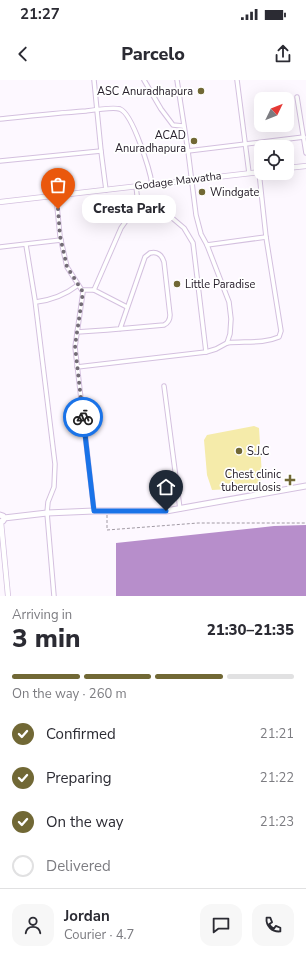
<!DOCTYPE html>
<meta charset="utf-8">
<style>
body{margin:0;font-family:"Nunito Sans",sans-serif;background:#f7f7f7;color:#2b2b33;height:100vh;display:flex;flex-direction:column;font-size:15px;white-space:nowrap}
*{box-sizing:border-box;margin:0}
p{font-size:13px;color:#7c7c81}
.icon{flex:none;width:22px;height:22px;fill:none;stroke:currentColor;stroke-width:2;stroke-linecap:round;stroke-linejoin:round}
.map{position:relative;height:516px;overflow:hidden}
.panel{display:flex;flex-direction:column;background:#fff;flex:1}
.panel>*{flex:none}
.needle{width:26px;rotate:47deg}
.buttons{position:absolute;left:254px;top:12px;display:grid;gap:8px}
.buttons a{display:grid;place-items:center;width:40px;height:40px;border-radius:8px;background:#fff;box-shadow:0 4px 16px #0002;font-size:20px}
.pin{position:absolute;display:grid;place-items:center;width:34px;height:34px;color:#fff;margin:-41px -17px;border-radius:50% 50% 50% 0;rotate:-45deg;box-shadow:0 0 4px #0007}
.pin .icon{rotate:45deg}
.courier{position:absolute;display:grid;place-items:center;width:40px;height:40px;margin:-20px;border:3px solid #1a73e8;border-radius:50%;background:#fff;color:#222;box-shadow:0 1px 5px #0007}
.bubble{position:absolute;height:28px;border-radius:12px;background:#fff;box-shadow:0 4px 16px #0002;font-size:13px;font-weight:800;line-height:28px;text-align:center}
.overview em{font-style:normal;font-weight:800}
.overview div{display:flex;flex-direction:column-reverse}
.overview{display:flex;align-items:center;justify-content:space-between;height:68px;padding:0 12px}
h1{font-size:26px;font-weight:800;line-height:30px}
.bar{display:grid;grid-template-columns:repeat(4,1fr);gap:6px 4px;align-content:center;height:48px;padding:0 12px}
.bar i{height:5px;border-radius:3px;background:#e1e1e2}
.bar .selected{background:#716835}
.bar p{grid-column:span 4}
.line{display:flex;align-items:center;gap:10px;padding:0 12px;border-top:1px solid #e1e1e2}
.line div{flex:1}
.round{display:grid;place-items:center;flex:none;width:42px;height:42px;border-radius:12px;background:#f7f7f7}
ol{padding:0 12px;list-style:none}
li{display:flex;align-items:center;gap:12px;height:44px}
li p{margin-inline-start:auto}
li .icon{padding:4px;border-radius:50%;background:#716835;color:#fff;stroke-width:4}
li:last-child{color:#7c7c81}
li i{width:22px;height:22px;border:2px solid #e1e1e2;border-radius:50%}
.status{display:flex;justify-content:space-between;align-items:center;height:28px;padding:0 20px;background:#fff;direction:ltr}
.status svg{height:11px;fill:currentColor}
header{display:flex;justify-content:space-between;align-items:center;height:52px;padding:0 12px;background:#fff;font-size:18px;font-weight:800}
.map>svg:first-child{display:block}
.green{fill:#f5ebaa}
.water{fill:#b78ecb}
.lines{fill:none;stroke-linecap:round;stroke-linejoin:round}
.minor-casing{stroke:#d4c0df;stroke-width:5.5}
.tertiary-casing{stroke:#d4c0df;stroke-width:6}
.secondary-casing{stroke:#d4c0df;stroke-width:7}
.path{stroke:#a19aa4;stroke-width:1;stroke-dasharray:3 2;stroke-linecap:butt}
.minor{stroke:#fff;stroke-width:3.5}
.tertiary{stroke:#fff;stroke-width:4.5}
.secondary{stroke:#fff;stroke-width:5}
.done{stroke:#736c76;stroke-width:4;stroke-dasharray:0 7.2}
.route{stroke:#1a73e8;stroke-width:5}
.poi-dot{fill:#716835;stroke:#fff;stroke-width:1.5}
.labels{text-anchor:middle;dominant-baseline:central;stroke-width:3.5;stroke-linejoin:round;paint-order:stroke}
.poi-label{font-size:11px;fill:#28202c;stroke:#fff;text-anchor:end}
.street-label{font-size:11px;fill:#28202c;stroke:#fff}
</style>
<div class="status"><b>21:27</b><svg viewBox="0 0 49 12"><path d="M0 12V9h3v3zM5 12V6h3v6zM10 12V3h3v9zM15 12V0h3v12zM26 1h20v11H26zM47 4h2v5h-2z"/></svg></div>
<header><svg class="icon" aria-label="back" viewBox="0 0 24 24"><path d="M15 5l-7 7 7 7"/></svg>Parcelo<svg class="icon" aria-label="share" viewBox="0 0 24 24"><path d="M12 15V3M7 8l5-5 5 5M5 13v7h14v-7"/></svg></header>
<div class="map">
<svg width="306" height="516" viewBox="0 0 306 516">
<rect width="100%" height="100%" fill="#fdf8ff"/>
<!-- green -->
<polygon class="green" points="254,346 259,348 262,396 260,403 248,408 212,410 207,395 204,360 207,355"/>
<!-- water -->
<polygon class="water" points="306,445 306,516 116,516 116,463 274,446"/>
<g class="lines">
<!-- minor casing -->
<g class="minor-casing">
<g id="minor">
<polyline points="94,0 101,71 106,110"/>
<polyline points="144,0 161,29 173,45 183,46"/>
<polyline points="237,0 249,93"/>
<polyline points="297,17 306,73"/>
<path d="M0,39C29,36 57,33 86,31C93,30 113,27 120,29C133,34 150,91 152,104"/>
<polyline points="188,71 304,57"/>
<polyline points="0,81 101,71"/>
<polyline points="136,106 139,132"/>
<polyline points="56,116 60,156 67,187 83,212 75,267 94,431"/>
<polyline points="26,165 35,220 55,384 54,407 48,422 47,433 54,516"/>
<polyline points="207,165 266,157"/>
<polyline points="0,167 61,160"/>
<polyline points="82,210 94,210 127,227"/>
<polyline points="94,210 121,148 128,138 139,132 150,131 163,134 171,137 184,148 193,163 206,272"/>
<path d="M36,222C52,220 65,215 78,205"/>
<path d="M77,252L107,250L164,245C168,243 170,239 170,235L164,182C162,175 157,171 150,173L145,177L120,249"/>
<path d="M227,263C244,261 263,264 279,257L281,251L266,157L259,92"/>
<polyline points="77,287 206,272 216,269 227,263 230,254 231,239 229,222 207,165 201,154 196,135 188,71 177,0"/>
<polyline points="164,306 180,429"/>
</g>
</g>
<!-- tertiary casing -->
<g class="tertiary-casing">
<g id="tertiary">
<polyline points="287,88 306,86"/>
<polyline points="0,122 261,92"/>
<polyline points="1,442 8,516"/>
</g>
</g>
<!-- secondary casing -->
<g class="secondary-casing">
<g id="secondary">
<polyline points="0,435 3,436 4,439 3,441 0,442"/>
<polyline points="4,438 47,433 94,431 166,431 306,406"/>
</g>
</g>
<!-- path -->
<polyline class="path" points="107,435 107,450 198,443 306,443"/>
<!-- minor -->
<use href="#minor" class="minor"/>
<!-- tertiary -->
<use href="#tertiary" class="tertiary"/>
<!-- secondary -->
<use href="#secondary" class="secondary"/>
</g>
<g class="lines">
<!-- done -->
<polyline class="done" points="58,129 60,156 67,187 83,212 75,266 83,337"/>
<!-- route -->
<polyline class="route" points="83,337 94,431 166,431"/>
</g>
<!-- markers -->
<g class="poi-dot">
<circle cx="201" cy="11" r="4"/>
<circle cx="194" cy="61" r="4"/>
<circle cx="202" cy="112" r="4"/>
<circle cx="177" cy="204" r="4"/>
<circle cx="239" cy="371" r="4"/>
<path d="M288 394h4v4h4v4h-4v4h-4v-4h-4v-4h4z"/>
</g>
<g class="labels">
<!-- poi labels -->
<g class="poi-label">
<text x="193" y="11">ASC Anuradhapura</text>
<text x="186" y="55">ACAD<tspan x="186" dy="13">Anuradhapura</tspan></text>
<text x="210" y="112" text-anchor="start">Windgate</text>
<text x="185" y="204" text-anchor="start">Little Paradise</text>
<text x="247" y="371" text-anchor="start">S.J.C</text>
<text x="281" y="394">Chest clinic<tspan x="281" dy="13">tuberculosis</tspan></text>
</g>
<!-- street labels -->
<g class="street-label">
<text transform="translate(178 101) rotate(-7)">Godage Mawatha</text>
</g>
</g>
</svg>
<div class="buttons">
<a><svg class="needle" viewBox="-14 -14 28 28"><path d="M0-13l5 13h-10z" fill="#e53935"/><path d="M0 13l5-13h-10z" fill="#7c7c81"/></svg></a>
<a><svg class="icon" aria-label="locate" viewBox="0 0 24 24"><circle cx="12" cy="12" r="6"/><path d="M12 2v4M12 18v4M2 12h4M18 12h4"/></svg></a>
</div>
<div class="pin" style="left:58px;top:129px;background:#ea580c"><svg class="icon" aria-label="bag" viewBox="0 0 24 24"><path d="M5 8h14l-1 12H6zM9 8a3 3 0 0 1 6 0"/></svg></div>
<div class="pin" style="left:166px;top:431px;background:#1f2937"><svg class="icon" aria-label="home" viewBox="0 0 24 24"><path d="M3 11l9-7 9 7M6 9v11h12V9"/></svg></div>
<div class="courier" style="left:83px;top:337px"><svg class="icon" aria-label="bike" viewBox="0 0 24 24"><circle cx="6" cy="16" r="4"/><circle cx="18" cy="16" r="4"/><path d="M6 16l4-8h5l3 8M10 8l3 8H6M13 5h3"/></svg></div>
<div class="bubble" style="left:82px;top:115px;width:94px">Cresta Park</div>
</div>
<section class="panel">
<div class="overview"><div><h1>3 min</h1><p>Arriving in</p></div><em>21:30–21:35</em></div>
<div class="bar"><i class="selected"></i><i class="selected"></i><i class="selected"></i><i></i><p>On the way · 260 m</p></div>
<ol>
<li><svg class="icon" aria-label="check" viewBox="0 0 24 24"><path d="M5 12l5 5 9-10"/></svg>Confirmed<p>21:21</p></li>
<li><svg class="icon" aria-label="check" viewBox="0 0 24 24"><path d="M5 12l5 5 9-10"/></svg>Preparing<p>21:22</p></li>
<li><svg class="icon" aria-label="check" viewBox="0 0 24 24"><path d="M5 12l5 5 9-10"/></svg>On the way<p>21:23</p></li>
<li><i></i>Delivered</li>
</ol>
<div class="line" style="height:72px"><a class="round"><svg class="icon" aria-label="person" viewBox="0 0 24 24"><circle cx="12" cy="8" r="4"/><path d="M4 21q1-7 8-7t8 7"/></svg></a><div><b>Jordan</b><p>Courier · 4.7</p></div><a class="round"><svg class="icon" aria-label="chat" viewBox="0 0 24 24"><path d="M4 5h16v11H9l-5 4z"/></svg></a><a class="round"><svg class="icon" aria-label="phone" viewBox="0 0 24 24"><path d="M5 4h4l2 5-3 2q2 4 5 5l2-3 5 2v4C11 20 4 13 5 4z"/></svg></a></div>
</section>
